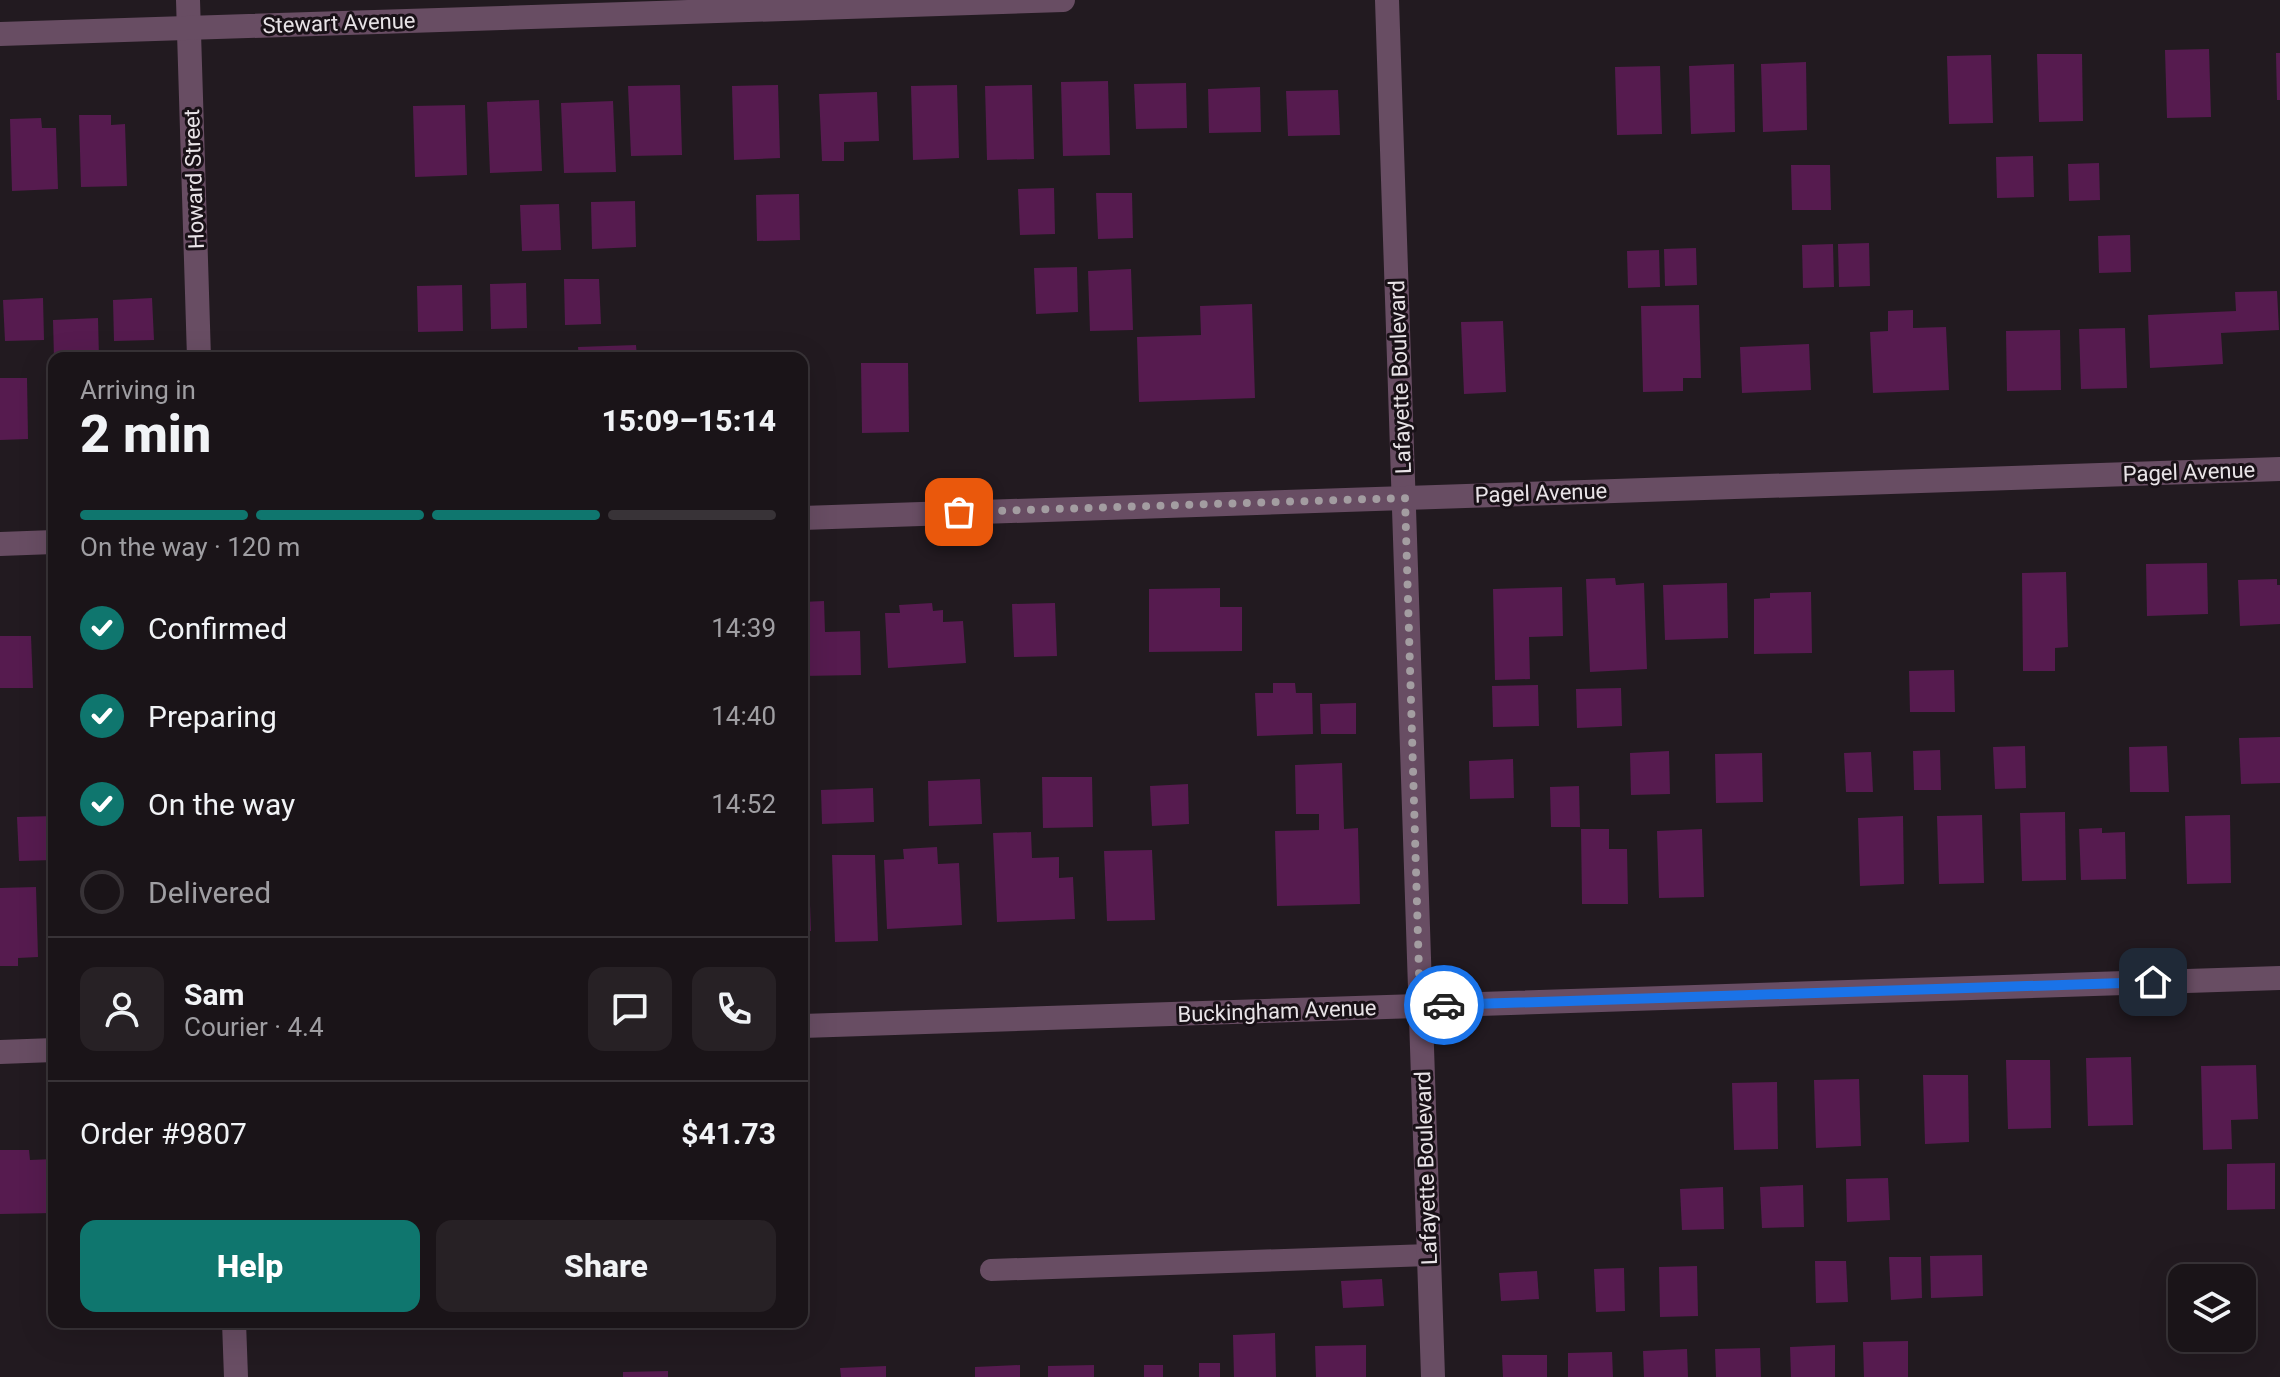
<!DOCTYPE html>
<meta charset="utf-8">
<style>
body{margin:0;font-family:Roboto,sans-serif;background:#272125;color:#f1f3f6;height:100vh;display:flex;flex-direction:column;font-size:30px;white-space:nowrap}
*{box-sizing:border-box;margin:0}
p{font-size:26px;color:#9f9ea2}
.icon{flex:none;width:44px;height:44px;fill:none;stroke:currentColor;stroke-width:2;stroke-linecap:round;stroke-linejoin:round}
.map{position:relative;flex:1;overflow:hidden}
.panel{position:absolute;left:48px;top:352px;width:760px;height:976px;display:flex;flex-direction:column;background:#1a1418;border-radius:16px;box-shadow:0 8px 32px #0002,0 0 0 2px #383337}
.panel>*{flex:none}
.fabs{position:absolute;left:2168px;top:1264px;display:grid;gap:16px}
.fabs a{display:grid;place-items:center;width:88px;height:88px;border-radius:16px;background:#1a1418;box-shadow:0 8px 32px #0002,0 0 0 2px #383337;font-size:40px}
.pin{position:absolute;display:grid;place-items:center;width:68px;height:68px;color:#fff;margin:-34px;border-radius:16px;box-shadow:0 4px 12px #0006}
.courier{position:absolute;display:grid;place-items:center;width:80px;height:80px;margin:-40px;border:6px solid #1a73e8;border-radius:50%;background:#fff;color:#222;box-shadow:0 2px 10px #0007}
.overview em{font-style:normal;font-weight:800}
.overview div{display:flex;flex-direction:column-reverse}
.overview{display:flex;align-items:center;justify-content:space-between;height:136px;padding:0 32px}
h1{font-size:52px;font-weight:800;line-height:60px}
.bar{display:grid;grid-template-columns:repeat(4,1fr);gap:12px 8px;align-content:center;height:96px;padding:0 32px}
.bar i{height:10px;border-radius:6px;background:#383337}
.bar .active{background:#0f766e}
.bar p{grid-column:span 4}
.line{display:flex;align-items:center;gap:20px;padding:0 32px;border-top:2px solid #383337}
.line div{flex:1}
.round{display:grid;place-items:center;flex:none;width:84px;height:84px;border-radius:16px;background:#272125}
ol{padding:0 32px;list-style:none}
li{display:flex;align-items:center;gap:24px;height:88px}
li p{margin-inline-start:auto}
li .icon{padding:8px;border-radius:50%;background:#0f766e;color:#fff;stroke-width:4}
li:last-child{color:#9f9ea2}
li i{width:44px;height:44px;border:4px solid #383337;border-radius:50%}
.primary-button{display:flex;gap:16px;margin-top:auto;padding:16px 32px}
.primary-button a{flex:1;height:92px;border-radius:16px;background:#0f766e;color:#fff;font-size:32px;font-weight:800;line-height:92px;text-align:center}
.primary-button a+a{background:#272125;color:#f1f3f6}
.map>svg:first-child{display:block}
.building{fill:#561b4f}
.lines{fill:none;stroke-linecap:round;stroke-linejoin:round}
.lane{stroke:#684d63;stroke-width:22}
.street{stroke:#684d63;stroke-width:24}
.done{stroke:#a39da1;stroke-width:8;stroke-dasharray:0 14.4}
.route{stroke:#1a73e8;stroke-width:10}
.labels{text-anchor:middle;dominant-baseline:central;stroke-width:6;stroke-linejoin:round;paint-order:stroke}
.street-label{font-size:22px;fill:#e8e3e7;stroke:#191117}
</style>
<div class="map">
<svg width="2280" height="1377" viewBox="0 0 2280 1377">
<rect width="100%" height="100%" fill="#221a20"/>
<!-- building -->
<g class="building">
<polygon points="2209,49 2211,117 2167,118 2165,50"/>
<polygon points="2276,53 2280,53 2280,100 2277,100"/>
<polygon points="2037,54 2082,54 2083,121 2039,122"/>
<polygon points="1991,55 1993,123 1949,124 1947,56"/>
<polygon points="1806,62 1807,130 1763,132 1761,64"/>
<polygon points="1734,64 1735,132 1691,134 1689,66"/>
<polygon points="1660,66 1662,134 1617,135 1615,67"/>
<polygon points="1108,81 1110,155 1063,156 1061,82"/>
<polygon points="1186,83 1187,128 1136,129 1134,84"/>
<polygon points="680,85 682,155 631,156 628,86"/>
<polygon points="778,85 780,158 734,160 732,86"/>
<polygon points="957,85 959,158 913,160 911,86"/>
<polygon points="1032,85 1034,159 987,160 985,86"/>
<polygon points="1260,87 1261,132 1209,133 1208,89"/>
<polygon points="1338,90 1340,135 1288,136 1286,91"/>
<polygon points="877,92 879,141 844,142 844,161 822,161 819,94"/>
<polygon points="539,100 542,171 490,173 487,102"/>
<polygon points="613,101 616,172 564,173 561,103"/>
<polygon points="465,105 467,175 415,177 413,106"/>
<polygon points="79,115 111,115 111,125 125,124 127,186 81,187"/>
<polygon points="41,118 42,128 56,128 58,189 12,191 10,119"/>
<polygon points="2033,156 2034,197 1997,198 1996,157"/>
<polygon points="2099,163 2100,200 2069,201 2068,164"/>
<polygon points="1791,165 1830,165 1831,210 1792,210"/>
<polygon points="1054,188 1055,234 1020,235 1018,189"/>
<polygon points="1096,193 1132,193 1133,238 1098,239"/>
<polygon points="799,194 800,240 757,241 756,195"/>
<polygon points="635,201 636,247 592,249 591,202"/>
<polygon points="559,204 561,250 522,251 520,205"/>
<polygon points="2130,235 2131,272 2099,273 2098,236"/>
<polygon points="1869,243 1870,286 1839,287 1838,244"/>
<polygon points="1833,244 1834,287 1803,288 1802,245"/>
<polygon points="1696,248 1697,285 1665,286 1664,249"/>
<polygon points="1659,250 1660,287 1628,288 1627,251"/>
<polygon points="1077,267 1078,312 1036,314 1034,268"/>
<polygon points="1131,269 1133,330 1090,331 1088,271"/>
<polygon points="564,279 599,279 601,324 565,325"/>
<polygon points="526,283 527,328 491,329 490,284"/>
<polygon points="462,285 463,331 418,332 417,286"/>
<polygon points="2277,291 2279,330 2221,333 2223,364 2150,368 2148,315 2236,311 2235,292"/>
<polygon points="43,298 44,340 5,341 3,300"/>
<polygon points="152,298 154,340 114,341 113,300"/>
<polygon points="1252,304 1255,398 1139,402 1137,337 1201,335 1200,306"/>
<polygon points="1699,305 1701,378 1683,378 1683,391 1643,392 1641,306"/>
<polygon points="1913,310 1913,328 1946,327 1949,390 1873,393 1870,332 1888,331 1888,311"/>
<polygon points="98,318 99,358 54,358 53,320"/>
<polygon points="1503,321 1506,392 1464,394 1461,322"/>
<polygon points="2125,328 2127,388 2081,389 2079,329"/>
<polygon points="2060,330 2061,390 2007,391 2006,331"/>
<polygon points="1809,344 1811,390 1742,393 1740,347"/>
<polygon points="636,345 637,358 579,358 578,347"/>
<polygon points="564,351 564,358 506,358 506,354"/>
<polygon points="489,353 489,358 431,358 431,355"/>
<polygon points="861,363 908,363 909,432 862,433"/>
<polygon points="0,378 27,378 28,439 0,440"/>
<polygon points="2207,563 2208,614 2147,616 2146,564"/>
<polygon points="2066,572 2068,647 2055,648 2055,671 2023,671 2022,573"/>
<polygon points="1615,578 1616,585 1644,583 1647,669 1590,672 1586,579"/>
<polygon points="2277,579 2277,585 2280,585 2280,624 2240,626 2238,580"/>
<polygon points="1727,583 1728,638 1665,640 1663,585"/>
<polygon points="1562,587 1563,636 1529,637 1530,679 1495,680 1493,589"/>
<polygon points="1220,588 1220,607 1242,607 1242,651 1149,652 1149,589"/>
<polygon points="1811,592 1812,653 1754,654 1754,599 1770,598 1770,593"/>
<polygon points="824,601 825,632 860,631 861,675 802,676 802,602"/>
<polygon points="932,603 933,611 943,610 943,622 963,621 966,663 888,668 885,613 900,613 899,605"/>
<polygon points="1055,603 1057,656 1014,657 1012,604"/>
<polygon points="0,636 31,636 33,688 0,688"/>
<polygon points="1954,670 1955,712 1910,712 1909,671"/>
<polygon points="1273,683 1295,683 1296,693 1312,693 1313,734 1257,736 1255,693 1273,693"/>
<polygon points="1538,685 1539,726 1493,727 1492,686"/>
<polygon points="1621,688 1622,726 1577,728 1576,689"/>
<polygon points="1356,703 1356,734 1321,734 1320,704"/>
<polygon points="2280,737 2280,783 2241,784 2239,738"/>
<polygon points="2025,746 2026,788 1995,789 1993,747"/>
<polygon points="2167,746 2169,792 2130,792 2129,747"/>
<polygon points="1940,750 1941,790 1914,790 1913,751"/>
<polygon points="1669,751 1670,794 1631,795 1630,753"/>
<polygon points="1871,752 1873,792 1846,792 1844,753"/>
<polygon points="1762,753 1763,802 1716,803 1715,754"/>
<polygon points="1513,759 1514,798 1470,799 1469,761"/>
<polygon points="1342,763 1344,829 1358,828 1360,904 1277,906 1275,831 1319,830 1319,814 1296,814 1295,765"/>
<polygon points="1042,777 1092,777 1093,827 1043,828"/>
<polygon points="980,779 982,824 929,826 928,781"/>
<polygon points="1188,784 1189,824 1152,826 1150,786"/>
<polygon points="1579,786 1580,827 1551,827 1550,787"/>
<polygon points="873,788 874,822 822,824 821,790"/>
<polygon points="2065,812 2066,880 2022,881 2020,813"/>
<polygon points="1982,815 1984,883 1939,884 1937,816"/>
<polygon points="2230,815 2231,883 2187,884 2185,816"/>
<polygon points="54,816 54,860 19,861 17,817"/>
<polygon points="1903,816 1904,884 1860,886 1858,818"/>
<polygon points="2102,828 2102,833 2125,832 2126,879 2081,880 2079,829"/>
<polygon points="1581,829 1609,829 1609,849 1627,849 1628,904 1582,904"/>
<polygon points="1702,829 1704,897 1659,898 1657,831"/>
<polygon points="1031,832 1032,858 1059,857 1059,878 1073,877 1075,919 997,922 993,833"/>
<polygon points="937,847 938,864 959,863 962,925 887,929 884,860 904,859 903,849"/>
<polygon points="808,849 811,931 802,932 802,850"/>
<polygon points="1152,850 1155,920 1107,921 1104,851"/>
<polygon points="832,855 875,855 878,941 835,942"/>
<polygon points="36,887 38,957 18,958 18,966 0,966 0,888"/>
<polygon points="2131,1057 2133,1125 2088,1126 2086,1058"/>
<polygon points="2006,1060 2050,1060 2051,1128 2008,1129"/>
<polygon points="2256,1065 2258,1119 2231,1120 2232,1149 2203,1150 2201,1066"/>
<polygon points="1923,1075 1968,1075 1969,1142 1925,1144"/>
<polygon points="1859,1079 1861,1146 1816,1148 1814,1080"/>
<polygon points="1777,1082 1778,1149 1734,1150 1732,1083"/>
<polygon points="0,1150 29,1150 30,1160 54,1159 54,1213 0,1214"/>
<polygon points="2275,1163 2275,1209 2227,1210 2227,1164"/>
<polygon points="1888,1178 1890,1220 1847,1222 1846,1179"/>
<polygon points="1803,1185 1804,1227 1762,1228 1760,1187"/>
<polygon points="1723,1187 1724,1229 1682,1230 1680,1189"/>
<polygon points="1982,1255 1983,1296 1931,1298 1930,1256"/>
<polygon points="1889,1257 1921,1257 1922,1298 1891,1300"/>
<polygon points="1815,1261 1846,1261 1848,1302 1816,1303"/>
<polygon points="1697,1266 1698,1316 1660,1317 1659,1267"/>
<polygon points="1624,1268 1625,1311 1596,1312 1594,1269"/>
<polygon points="1537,1271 1539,1299 1501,1301 1499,1273"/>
<polygon points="1382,1279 1384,1306 1343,1308 1341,1281"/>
<polygon points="1275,1333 1276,1377 1234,1377 1233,1335"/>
<polygon points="1908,1341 1908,1377 1864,1377 1863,1342"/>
<polygon points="1366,1345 1366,1377 1316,1377 1315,1346"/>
<polygon points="1835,1345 1835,1377 1791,1377 1790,1347"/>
<polygon points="1760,1348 1761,1377 1716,1377 1715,1349"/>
<polygon points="1687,1349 1688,1377 1644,1377 1643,1351"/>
<polygon points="1612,1352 1613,1377 1568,1377 1568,1353"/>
<polygon points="1502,1355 1547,1355 1547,1377 1503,1377"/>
<rect x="1199" y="1363" width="21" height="14"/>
<polygon points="1020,1365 1020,1377 975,1377 975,1367"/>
<polygon points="1094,1365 1094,1377 1048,1377 1048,1366"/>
<rect x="1144" y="1365" width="19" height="12"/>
<polygon points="886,1366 886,1377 841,1377 840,1368"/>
<polygon points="668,1371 668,1377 623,1377 623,1372"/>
</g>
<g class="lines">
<!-- lane -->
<polyline class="lane" points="991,1270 1429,1255"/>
<!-- street -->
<g class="street">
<polyline points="188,0 199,358"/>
<polyline points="1387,0 1433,1377"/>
<polyline points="0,34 1063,0"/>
<polyline points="802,518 2280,469"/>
<polyline points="0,544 54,542"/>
<polyline points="802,1026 2280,978"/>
<polyline points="0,1052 54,1050"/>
<polyline points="234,1322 236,1377"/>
</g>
</g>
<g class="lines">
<!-- done -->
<polyline class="done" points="959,512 1405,498 1420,1006 1444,1005"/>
<!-- route -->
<polyline class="route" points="1444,1005 2153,982"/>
</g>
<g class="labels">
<!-- street labels -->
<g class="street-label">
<text transform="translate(339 23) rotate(-2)">Stewart Avenue</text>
<text transform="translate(194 179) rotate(-92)">Howard Street</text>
<text transform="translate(1400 377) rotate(-92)">Lafayette Boulevard</text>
<text transform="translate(2189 472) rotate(-2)">Pagel Avenue</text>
<text transform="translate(1541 493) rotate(-2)">Pagel Avenue</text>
<text transform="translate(1277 1011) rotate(-2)">Buckingham Avenue</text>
<text transform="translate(1426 1168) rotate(-92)">Lafayette Boulevard</text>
</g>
</g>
</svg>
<div class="fabs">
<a><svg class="icon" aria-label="layers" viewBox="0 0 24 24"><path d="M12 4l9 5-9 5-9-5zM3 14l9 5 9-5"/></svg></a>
</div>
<div class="pin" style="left:959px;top:512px;background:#ea580c"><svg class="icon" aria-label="bag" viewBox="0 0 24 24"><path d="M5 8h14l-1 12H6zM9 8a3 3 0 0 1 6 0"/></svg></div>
<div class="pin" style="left:2153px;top:982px;background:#1f2937"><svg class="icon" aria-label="home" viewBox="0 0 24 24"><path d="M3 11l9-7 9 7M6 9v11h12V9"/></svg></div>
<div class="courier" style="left:1444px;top:1005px"><svg class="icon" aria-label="car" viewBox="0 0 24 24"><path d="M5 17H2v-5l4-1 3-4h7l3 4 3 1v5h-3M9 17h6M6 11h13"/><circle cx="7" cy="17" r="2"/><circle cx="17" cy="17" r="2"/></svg></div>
<section class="panel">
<div class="overview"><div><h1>2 min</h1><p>Arriving in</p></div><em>15:09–15:14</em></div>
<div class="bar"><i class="active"></i><i class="active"></i><i class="active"></i><i></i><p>On the way · 120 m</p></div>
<ol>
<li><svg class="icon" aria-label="check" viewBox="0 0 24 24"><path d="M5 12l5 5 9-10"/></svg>Confirmed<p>14:39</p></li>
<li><svg class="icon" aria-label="check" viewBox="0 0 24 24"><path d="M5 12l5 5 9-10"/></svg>Preparing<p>14:40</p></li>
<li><svg class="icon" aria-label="check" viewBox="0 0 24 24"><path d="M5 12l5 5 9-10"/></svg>On the way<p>14:52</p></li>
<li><i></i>Delivered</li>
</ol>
<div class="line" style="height:144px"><a class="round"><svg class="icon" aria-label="person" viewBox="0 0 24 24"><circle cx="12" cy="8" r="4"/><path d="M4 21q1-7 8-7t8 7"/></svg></a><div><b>Sam</b><p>Courier · 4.4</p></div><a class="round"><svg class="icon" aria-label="chat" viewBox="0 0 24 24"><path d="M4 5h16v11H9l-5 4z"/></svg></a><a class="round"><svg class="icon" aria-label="phone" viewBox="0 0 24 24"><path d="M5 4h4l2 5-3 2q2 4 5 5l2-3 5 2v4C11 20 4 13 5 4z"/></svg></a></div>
<div class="line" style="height:104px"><div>Order #9807</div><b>$41.73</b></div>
<div class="primary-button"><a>Help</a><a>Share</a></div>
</section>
</div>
